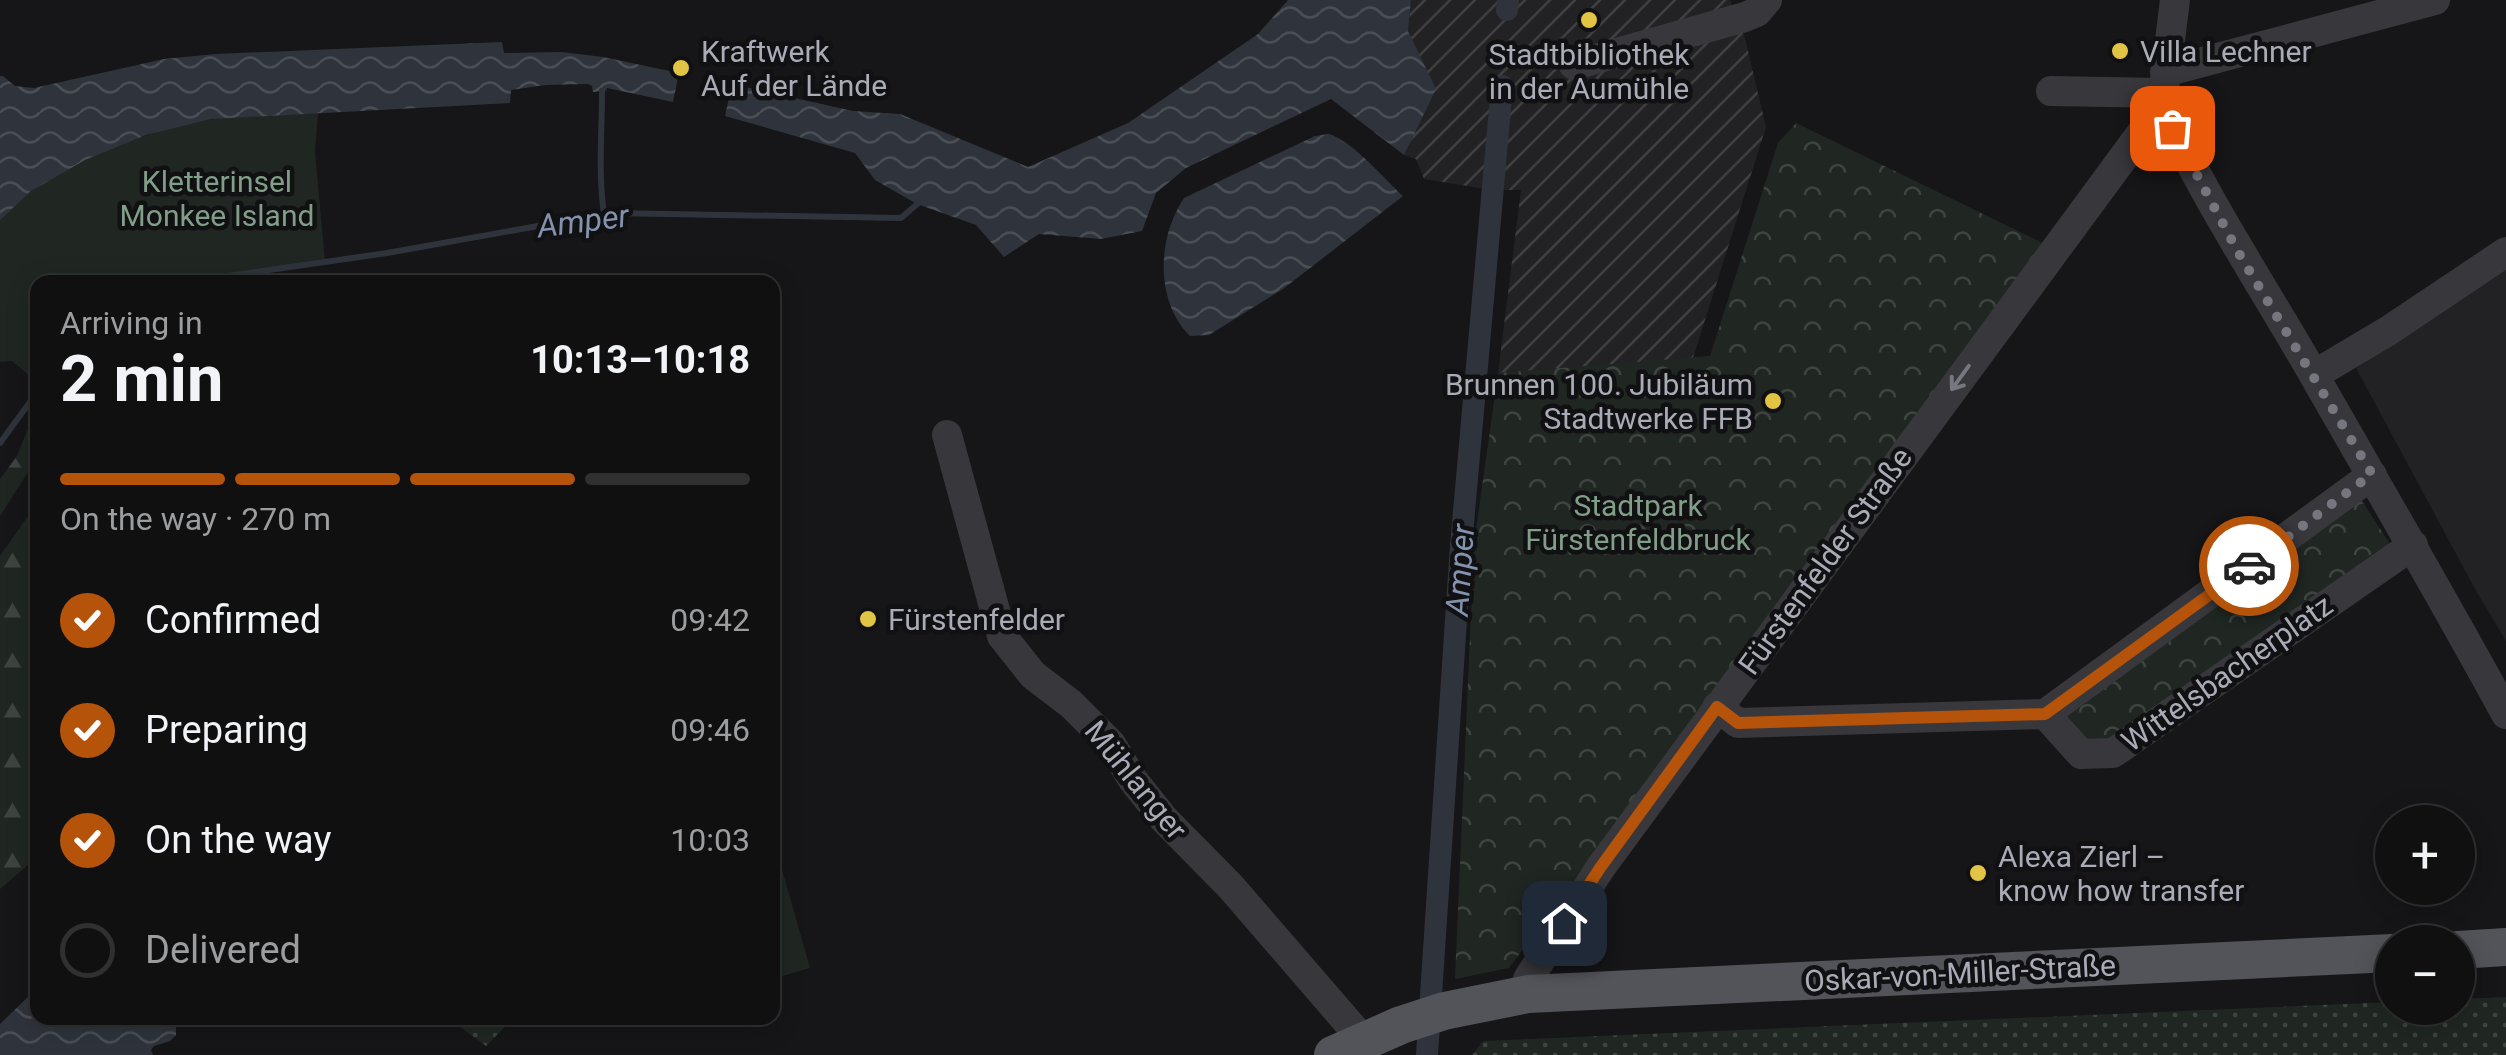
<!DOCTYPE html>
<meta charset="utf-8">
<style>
body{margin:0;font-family:Roboto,sans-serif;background:#1e1e1f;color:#f1f3f6;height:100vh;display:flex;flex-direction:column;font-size:38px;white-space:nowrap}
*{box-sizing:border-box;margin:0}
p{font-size:32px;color:#9c9d9f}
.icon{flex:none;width:55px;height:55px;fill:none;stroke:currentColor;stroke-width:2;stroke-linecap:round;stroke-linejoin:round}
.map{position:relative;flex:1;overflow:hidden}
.sheet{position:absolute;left:30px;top:275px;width:750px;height:750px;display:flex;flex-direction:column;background:#101011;border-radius:20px;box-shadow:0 5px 25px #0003,0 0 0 2px #303031}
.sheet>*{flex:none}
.fabs{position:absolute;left:2375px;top:805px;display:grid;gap:20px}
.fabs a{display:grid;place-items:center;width:100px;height:100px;border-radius:50%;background:#101011;box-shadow:0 5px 25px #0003,0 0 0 2px #303031;font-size:50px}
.pin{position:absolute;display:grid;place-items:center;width:85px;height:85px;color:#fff;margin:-42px;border-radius:20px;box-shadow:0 5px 15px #0006}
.courier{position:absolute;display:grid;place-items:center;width:100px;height:100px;margin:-50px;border:8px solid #b45309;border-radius:50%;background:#fff;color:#222;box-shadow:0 2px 12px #0007}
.summary em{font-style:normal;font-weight:700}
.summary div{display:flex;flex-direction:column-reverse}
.summary{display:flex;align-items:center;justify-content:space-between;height:170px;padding:0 30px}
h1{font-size:65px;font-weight:700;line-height:75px}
.bar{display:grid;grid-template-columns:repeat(4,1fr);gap:15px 10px;align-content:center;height:120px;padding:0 30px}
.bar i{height:12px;border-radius:8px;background:#303031}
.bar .current{background:#b45309}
.bar p{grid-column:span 4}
ol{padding:0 30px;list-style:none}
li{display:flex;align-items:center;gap:30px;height:110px}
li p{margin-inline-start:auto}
li .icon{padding:10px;border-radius:50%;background:#b45309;color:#fff;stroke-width:4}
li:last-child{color:#9c9d9f}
li i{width:55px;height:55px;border:5px solid #303031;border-radius:50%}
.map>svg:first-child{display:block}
.built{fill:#222224}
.industrial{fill:url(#industrial-furrows)}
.grass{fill:url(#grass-dots)}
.forest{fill:url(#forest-firs)}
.park{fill:url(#park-crowns)}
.pitch{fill:#202722}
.water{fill:url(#water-waves)}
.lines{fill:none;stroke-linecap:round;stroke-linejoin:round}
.stream{stroke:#2f343c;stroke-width:6}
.canal{stroke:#2f343c;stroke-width:22}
.minor{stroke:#37373c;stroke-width:30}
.major{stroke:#53545a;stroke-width:38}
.oneway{stroke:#76777f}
.done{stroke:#76767e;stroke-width:10;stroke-dasharray:0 18}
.route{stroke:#b45309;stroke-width:12}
.poi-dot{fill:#e1c444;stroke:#111012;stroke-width:4}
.labels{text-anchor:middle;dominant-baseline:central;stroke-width:9;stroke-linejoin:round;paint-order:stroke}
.poi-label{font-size:30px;fill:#a9abb6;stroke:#111012;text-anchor:start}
.park-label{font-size:30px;fill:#819f88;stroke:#111012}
.street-label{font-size:30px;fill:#a9abb6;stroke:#111012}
.water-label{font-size:32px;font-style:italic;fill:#8393ae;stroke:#111012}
</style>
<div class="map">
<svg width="2506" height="1055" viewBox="0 0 2506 1055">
<defs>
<pattern id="industrial-furrows" width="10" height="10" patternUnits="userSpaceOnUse" patternTransform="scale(2.5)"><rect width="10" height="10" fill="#222224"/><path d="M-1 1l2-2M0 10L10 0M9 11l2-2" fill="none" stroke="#3f3f42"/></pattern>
<pattern id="grass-dots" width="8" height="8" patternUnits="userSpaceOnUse" patternTransform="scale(2.5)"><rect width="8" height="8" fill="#202722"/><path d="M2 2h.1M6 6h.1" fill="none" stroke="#3e4440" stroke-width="1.8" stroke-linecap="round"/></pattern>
<pattern id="forest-firs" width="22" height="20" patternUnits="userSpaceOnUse" patternTransform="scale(2.5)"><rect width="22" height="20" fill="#202722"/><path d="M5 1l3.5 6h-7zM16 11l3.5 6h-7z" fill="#3e4440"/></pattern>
<pattern id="park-crowns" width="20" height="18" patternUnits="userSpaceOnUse" patternTransform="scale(2.5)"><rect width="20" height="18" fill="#202722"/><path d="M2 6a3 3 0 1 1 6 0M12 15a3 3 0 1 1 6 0" fill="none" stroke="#3e4440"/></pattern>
<pattern id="water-waves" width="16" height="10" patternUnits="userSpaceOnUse" patternTransform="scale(2.5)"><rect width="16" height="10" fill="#2f343c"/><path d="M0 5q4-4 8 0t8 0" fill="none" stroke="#4a4f56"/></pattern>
</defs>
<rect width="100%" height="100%" fill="#161517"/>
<!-- built -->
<polygon class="built" points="2506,270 2506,641 2475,589 2356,368"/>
<!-- industrial -->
<polygon class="industrial" points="1411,0 1730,0 1745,38 1766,127 1693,358 1498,373 1521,190 1491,190 1424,179 1416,159 1404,155 1435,89 1408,31"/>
<!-- grass -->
<g class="grass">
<polygon points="2506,997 2506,1055 1472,1055 1483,1041 2392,1002 2392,1008 2458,1008 2458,999"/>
<polygon points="448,1018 514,1018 486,1046"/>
</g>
<!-- forest -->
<g class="forest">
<polygon points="37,406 37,458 0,516 0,479 17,456"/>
<polygon points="35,506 38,507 37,857 0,889 0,556"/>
</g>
<!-- park -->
<g class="park">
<polygon points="1796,123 2045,244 1509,968 1455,979 1474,544 1498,373 1710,356 1778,143"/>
<polygon points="2360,498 2392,547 2111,744 2086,743 2064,716"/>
</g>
<!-- pitch -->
<g class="pitch">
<path d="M318,113L315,152L325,262L221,277L211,282H38L37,382L12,361L0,362V220C44,168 143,131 208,120C243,113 282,115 318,113Z"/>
<polygon points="772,834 810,968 773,979 772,979"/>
</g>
<!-- water -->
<g class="water">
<polygon points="1288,0 1411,0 1408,31 1436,89 1404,155 1331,99 1186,168 1156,193 1142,231 1101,239 1039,234 1004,257 976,225 917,204 875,180 855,153 725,116 732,84 853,111 900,114 1028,167 1128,123 1258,34"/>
<polygon points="502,42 504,53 562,52 603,57 679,73 673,102 607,88 606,91 593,92 592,86 588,84 546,85 511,90 510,103 211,119 146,135 85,160 31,191 0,220 0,76 3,76 15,86 34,88 164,59 216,54"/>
<path d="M1329,134C1354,142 1383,178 1403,196L1283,289L1209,335L1190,336C1155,301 1157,238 1184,198L1315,136Z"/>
<polygon points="37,982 38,1018 176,1018 176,1035 170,1041 154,1046 151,1050 153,1055 0,1055 0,1024 34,991"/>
</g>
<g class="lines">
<!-- stream -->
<g class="stream">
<path d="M602,91C602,133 598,173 604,214"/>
<polyline points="211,282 221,277 387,253 611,213 901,218 922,200"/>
<polyline points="0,443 38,391"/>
</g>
<!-- canal -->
<g class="canal">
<polyline points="1507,10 1508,0"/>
<polyline points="1427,1055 1461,545 1502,86"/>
</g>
<!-- minor -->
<g class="minor">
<polyline points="1574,65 1745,17 1757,12 1767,0"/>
<polyline points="2165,72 2435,0"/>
<polyline points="2051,91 2163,93"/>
<path d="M2162,105C2205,200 2263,286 2315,377C2379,489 2444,600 2506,714"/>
<polyline points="2314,375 2388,331 2506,252"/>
<polyline points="947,435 1002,636 1033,675 1071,704 1111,744 1133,780 1164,819 1231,887 1364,1041"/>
<polyline points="1717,707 1738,723 2045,714 2372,475"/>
<polyline points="2045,714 2081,754 2113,753 2413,545"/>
<polyline points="1528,994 1528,979 1601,867 2162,105 2175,0"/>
</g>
<!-- major -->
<g class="major">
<polyline points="2458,950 2506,947"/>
<polyline points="1333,1055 1401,1025 1444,1011 1528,994 2392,953"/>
</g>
</g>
<!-- one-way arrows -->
<defs><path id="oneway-shaft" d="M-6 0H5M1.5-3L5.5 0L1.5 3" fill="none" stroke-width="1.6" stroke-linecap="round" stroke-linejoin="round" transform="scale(2.5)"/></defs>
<use class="oneway" href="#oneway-shaft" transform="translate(1960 378) rotate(126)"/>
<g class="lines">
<!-- done -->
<polyline class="done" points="2172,128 2238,252 2372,474 2249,566"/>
<!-- route -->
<polyline class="route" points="1564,923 1600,868 1717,707 1738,723 2045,714 2249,566"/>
</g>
<!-- markers -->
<g class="poi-dot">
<circle cx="1589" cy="20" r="10"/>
<circle cx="2120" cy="51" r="10"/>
<circle cx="681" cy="68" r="10"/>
<circle cx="1773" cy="401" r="10"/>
<circle cx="868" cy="619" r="10"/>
<circle cx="1978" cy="873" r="10"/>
</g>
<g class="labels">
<!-- poi labels -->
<g class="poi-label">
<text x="701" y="51">Kraftwerk<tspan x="701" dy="34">Auf der Lände</tspan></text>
<text x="2140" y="51">Villa Lechner</text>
<text x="1589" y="54" text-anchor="middle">Stadtbibliothek<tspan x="1589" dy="34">in der Aumühle</tspan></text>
<text x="1753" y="384" text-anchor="end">Brunnen 100. Jubiläum<tspan x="1753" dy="34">Stadtwerke FFB</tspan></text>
<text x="888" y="619">Fürstenfelder</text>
<text x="1998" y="856">Alexa Zierl –<tspan x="1998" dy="34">know how transfer</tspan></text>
</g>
<!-- park labels -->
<g class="park-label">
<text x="217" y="181">Kletterinsel<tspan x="217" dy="34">Monkee Island</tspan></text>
<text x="1638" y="505">Stadtpark<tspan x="1638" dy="34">Fürstenfeldbruck</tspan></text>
</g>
<!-- street labels -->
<g class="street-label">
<text transform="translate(1825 561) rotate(-54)">Fürstenfelder Straße</text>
<text transform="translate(2227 673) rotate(-35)">Wittelsbacherplatz</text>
<text transform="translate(1136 780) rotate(51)">Mühlanger</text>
<text transform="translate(1960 973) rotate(-3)">Oskar-von-Miller-Straße</text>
</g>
<!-- water labels -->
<g class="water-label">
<text transform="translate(583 221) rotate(-7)">Amper</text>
<text transform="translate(1460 570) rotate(-86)">Amper</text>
</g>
</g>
</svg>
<div class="fabs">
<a>+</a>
<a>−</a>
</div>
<div class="pin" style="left:2172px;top:128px;background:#ea580c"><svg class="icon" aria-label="bag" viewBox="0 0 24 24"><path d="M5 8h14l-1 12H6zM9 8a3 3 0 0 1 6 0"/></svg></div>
<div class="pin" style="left:1564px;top:923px;background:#1f2937"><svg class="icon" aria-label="home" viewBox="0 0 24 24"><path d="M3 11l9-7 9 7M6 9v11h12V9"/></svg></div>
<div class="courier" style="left:2249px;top:566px"><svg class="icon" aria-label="car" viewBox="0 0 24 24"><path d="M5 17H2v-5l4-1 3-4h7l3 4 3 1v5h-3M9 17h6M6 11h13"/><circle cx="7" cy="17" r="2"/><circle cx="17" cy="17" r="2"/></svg></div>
<section class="sheet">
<div class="summary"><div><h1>2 min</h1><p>Arriving in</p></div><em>10:13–10:18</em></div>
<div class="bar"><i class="current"></i><i class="current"></i><i class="current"></i><i></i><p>On the way · 270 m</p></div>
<ol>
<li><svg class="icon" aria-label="check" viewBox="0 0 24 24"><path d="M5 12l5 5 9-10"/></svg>Confirmed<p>09:42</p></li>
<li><svg class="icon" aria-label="check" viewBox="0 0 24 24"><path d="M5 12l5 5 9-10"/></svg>Preparing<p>09:46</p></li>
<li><svg class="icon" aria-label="check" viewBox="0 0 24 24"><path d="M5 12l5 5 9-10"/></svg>On the way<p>10:03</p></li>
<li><i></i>Delivered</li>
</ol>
</section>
</div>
